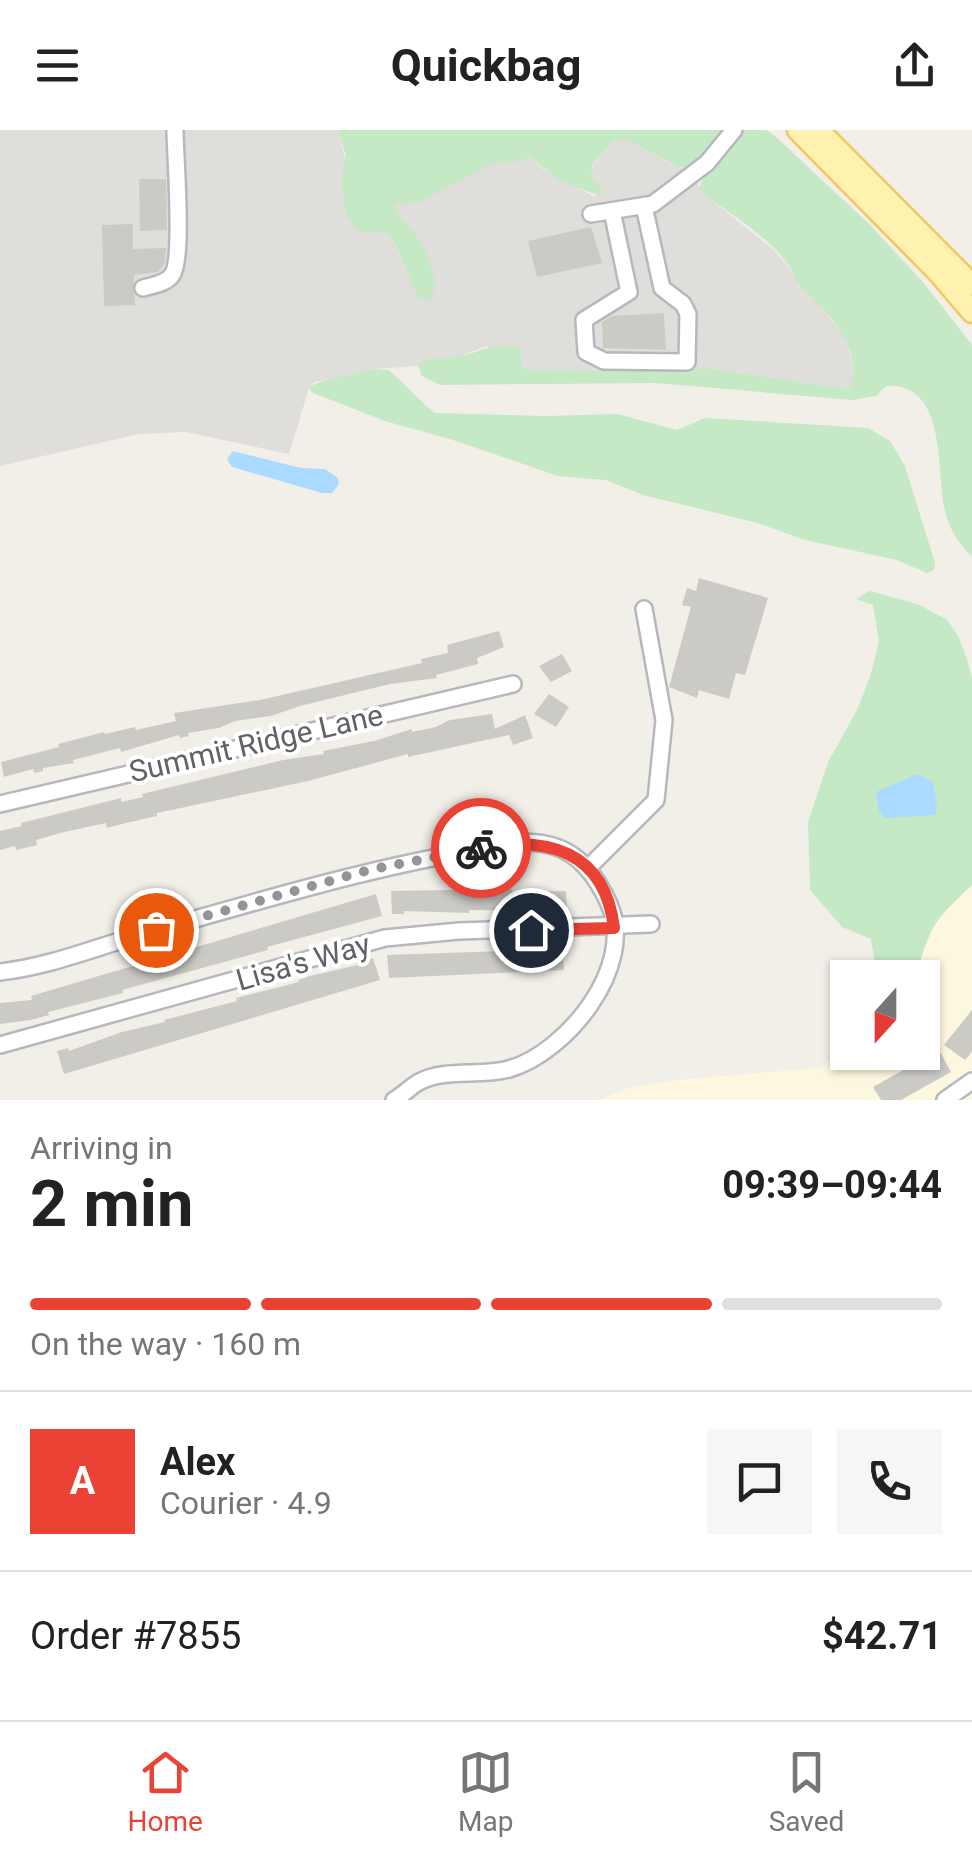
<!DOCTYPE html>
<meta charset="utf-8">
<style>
body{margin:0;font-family:Roboto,sans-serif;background:#f6f6f6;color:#222;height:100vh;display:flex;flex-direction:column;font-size:38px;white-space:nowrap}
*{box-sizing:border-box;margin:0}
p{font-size:32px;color:#767676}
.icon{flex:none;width:55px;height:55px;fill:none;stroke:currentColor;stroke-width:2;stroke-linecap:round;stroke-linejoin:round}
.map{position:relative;height:970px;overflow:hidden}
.details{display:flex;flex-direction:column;background:#fff;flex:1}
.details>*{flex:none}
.needle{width:65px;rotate:201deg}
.fabs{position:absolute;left:830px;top:830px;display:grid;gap:20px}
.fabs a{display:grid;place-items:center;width:110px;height:110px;border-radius:0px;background:#fff;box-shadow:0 2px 8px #0004;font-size:50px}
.pin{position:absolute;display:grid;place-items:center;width:85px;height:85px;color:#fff;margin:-42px;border:5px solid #fff;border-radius:50%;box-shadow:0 2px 10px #0007}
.courier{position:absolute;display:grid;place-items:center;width:100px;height:100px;margin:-50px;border:8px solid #ea4335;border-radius:50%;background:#fff;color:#222;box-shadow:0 2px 12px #0007}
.head em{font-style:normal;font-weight:700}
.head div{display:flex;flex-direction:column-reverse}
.head{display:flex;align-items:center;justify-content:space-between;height:170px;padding:0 30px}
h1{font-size:65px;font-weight:700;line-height:75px}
.bar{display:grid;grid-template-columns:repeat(4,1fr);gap:15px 10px;align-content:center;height:120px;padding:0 30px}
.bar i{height:12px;border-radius:8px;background:#e0e0e0}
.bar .current{background:#ea4335}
.bar p{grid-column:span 4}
.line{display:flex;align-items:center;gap:25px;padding:0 30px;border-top:2px solid #e0e0e0}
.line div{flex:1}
.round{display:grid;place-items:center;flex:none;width:105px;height:105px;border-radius:0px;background:#f6f6f6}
header{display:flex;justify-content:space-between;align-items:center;height:130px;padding:0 30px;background:#fff;font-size:45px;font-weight:700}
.menu{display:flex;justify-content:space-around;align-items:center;height:140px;border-top:2px solid #e0e0e0;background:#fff;font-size:28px;color:#767676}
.menu a{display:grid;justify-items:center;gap:5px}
.menu .current{color:#ea4335}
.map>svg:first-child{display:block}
.commercial{fill:#fef7e0}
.industrial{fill:#e0deda}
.green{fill:#c5e8c5}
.water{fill:#aadaff}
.building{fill:#cccac5}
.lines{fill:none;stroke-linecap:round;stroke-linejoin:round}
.minor-casing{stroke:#b5b8bc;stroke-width:20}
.major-casing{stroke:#f2c960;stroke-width:25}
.minor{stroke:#fff;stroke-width:15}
.major{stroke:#fff2af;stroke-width:20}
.done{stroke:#929495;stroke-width:10;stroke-dasharray:0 18}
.route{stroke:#ea4335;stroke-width:12}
.labels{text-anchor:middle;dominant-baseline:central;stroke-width:8;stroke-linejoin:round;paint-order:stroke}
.street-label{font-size:30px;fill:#5f6368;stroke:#fff}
</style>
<header><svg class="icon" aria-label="menu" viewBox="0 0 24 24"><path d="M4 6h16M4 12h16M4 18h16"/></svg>Quickbag<svg class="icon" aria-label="share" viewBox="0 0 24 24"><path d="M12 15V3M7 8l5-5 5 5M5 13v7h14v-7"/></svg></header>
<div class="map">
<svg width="972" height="970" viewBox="0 0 972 970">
<rect width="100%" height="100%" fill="#f1efe8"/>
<!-- commercial -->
<polygon class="commercial" points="972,755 972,970 599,970 625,959 677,950 819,938 847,919 848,922 922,922 922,848 915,847 922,819 929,801 942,782"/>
<!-- industrial -->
<polygon class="industrial" points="0,0 338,0 364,103 384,102 394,113 417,166 430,169 436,157 418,107 396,82 395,74 492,32 529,26 543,39 595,67 602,58 591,46 594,34 614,10 627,10 677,37 687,38 705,65 773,119 792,141 798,156 818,172 844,206 855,237 855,249 849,259 705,238 666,241 528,240 487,216 459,227 423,230 418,236 373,239 352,246 314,252 309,258 289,324 186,302 139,304 0,336"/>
<!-- green -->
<g class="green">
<path d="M338,0H725L708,23L687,38L678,37L627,10H614L593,34L591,46L602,58L600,66L558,50L529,26L519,32L492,33L420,72L396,74C397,89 412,96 419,109C428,124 432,141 436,157L430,170L425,171L417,166L394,112L384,102L364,103L356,99L346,86L341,49L346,26Z"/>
<path d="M744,0H766L775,6L869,94L923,152L972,215V427C959,413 949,400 945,381C936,342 948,252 886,256L876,266L853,270L656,253L440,255L422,246L418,236L423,230C434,227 444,229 456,227C480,224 495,209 520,219L522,237L528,240L666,241L705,238L849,259C865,230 837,192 816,171C811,165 803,162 799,156C795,152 795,146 792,141C773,109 734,87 705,65L699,58L702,50Z"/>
<path d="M373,239L389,240L434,283L547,286L617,284L677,300L705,288L868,298L890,311L905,336L935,433L934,440L927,443L897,430L805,410L758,393L643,365L606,350L558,346L453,310L385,291L313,263L309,258C319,248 357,245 373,239Z"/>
<path d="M870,461L917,474L946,489L958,505L967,529L972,548V755C930,795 933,793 915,847H877L871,809L842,797L810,760L808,692L828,632L857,580L870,547L879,512L873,475L856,469Z"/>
</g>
<!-- water -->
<g class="water">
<polygon points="233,321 301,338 325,339 338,348 339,354 332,363 322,363 232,337 227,329"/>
<polygon points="917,644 933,652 937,677 935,685 885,688 879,681 876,662"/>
</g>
<!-- building -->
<g class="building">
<polygon points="139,49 166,49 167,100 140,101"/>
<polygon points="133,94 133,119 166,118 165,133 158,142 134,145 135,175 104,176 102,95"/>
<polygon points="591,97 602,133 537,147 528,111"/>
<polygon points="664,183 666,220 603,218 602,192 612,186"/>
<polygon points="699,448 768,468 745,545 736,543 729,569 699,560 697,568 669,557 691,477 682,475 687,458 696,461"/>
<polygon points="499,501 504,517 477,528 478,534 436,545 437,548 390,554 300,576 271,586 235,591 219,598 188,603 189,606 180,608 179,605 121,622 120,618 73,630 74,633 43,638 43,641 34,643 33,639 4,647 1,632 59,617 58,614 104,602 105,604 135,597 136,600 176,591 174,583 260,570 422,533 421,529 448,523 447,515"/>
<polygon points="562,524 572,541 551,552 539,536"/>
<polygon points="549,564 569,577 556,597 534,584"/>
<polygon points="492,584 495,599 525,585 533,608 513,615 509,605 408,627 408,624 308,651 157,683 157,686 126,693 107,698 106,693 64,702 36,710 37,715 16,720 15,716 0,720 0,701 22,696 21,693 121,668 121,672 143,667 142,664 283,630 324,624 323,621 374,611 412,599 412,602 436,597 450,590"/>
<polygon points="512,759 512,762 566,761 567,781 469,780 469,783 404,781 404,784 392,784 391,761"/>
<polygon points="376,764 382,786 267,817 268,820 122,860 123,863 48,882 49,885 31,890 0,894 0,873 32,870 31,866"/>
<polygon points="563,819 564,840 389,848 387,825"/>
<polygon points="373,828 380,850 64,944 57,921 68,918 69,921 122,902 165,892 164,890 237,871 236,868 299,852 298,850 310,846 362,834 361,831"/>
<polygon points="972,880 972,922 965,930 944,915"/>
<polygon points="939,920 951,942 901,970 881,970 873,957"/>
</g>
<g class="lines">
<!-- minor casing -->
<g class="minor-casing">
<g id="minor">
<polyline points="612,81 629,162 584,190 586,222 604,231 687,232 688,184 683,174 662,158 644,76"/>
<polyline points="591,84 653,74 707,33 734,0"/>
<path d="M143,158C153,155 166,154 172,145C184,129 175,25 175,0"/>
<polyline points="0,674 513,554"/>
<polyline points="589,737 656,670 664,590 644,479"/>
<path d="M0,842C47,837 94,818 139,805C242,776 343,745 448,725C481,718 520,706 553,716C581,724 598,749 609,774C637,836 566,923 509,939C480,947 445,938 419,952C410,957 403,965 394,970"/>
<polyline points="0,915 385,808 459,801 651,794"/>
<polyline points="945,970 972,951"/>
</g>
</g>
<!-- major casing -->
<g class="major-casing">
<g id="major">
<polyline points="798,0 939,143 972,182"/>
<polyline points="818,0 972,155"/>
</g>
</g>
<!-- minor -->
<use href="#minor" class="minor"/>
<!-- major -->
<use href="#major" class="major"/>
</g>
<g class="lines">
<!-- done -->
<polyline class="done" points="156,800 369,740 481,718"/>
<!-- route -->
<path class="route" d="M481,718C548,706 605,721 614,798L531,800"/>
</g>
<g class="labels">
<!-- street labels -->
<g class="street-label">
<text transform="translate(256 613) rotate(-13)">Summit Ridge Lane</text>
<text transform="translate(303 832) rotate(-16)">Lisa's Way</text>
</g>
</g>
</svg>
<div class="fabs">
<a><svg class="needle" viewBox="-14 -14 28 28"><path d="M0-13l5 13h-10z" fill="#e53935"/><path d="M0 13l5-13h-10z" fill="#767676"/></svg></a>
</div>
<div class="pin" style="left:156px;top:800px;background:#ea580c"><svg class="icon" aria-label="bag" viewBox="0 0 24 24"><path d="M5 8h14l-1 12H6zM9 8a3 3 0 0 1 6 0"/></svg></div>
<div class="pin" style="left:531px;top:800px;background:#1f2937"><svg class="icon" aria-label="home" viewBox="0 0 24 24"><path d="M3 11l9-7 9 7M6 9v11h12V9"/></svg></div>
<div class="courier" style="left:481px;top:718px"><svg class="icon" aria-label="bike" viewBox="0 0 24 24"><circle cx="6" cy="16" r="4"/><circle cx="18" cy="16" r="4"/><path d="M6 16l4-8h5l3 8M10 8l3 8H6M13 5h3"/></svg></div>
</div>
<section class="details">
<div class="head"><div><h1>2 min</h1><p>Arriving in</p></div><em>09:39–09:44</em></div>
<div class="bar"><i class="current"></i><i class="current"></i><i class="current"></i><i></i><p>On the way · 160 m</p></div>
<div class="line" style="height:180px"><b class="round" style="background:#ea4335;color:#fff">A</b><div><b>Alex</b><p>Courier · 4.9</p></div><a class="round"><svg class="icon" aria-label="chat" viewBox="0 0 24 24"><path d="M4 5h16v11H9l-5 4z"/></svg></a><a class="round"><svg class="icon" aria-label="phone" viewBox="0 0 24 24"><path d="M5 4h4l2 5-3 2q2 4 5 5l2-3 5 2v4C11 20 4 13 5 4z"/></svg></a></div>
<div class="line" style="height:130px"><div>Order #7855</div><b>$42.71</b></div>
</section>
<nav class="menu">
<a class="current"><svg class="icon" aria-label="home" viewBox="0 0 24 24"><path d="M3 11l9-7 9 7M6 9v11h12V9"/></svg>Home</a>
<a><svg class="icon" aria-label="map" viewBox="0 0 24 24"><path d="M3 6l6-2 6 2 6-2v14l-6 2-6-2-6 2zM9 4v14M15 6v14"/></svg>Map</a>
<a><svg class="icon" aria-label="saved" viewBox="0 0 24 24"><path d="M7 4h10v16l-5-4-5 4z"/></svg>Saved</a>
</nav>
